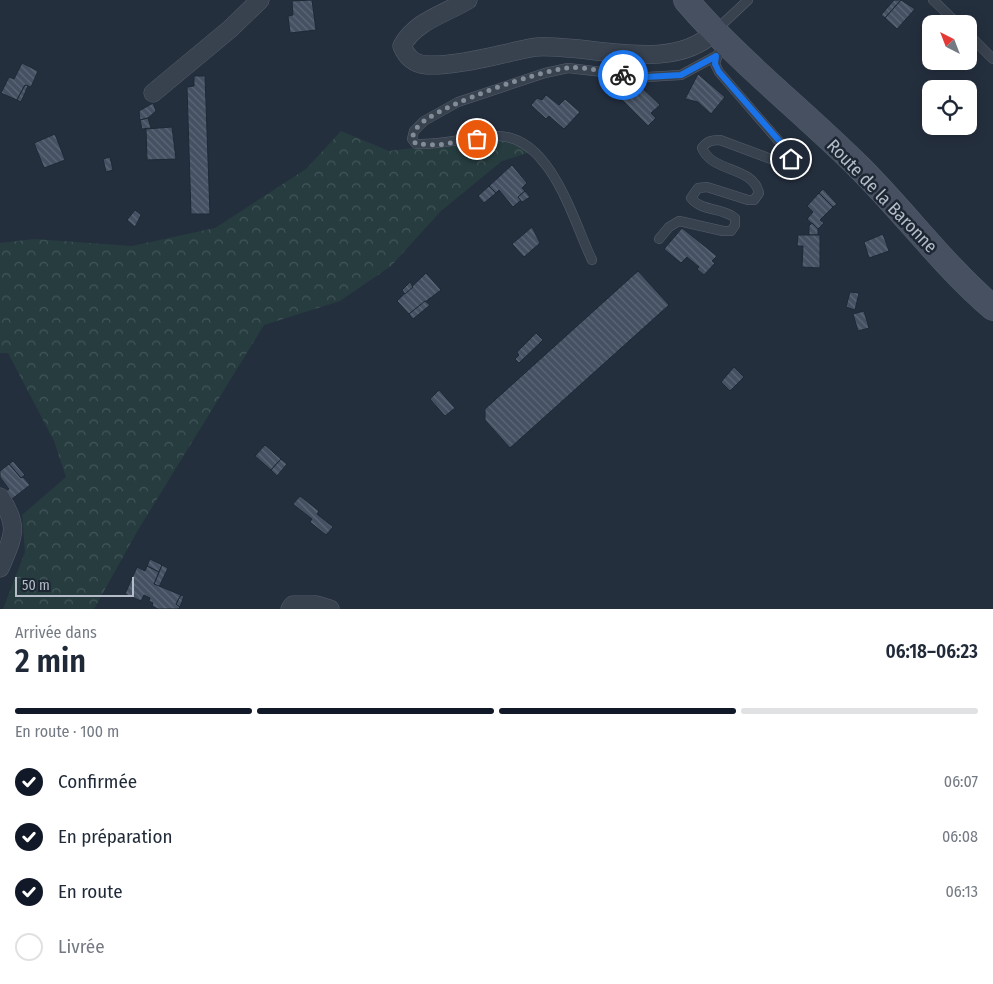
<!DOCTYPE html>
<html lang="fr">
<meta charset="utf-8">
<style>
body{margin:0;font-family:"Fira Sans Condensed",sans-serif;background:#f6f6f7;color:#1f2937;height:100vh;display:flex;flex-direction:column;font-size:19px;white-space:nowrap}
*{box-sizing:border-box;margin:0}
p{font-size:16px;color:#747a83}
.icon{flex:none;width:28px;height:28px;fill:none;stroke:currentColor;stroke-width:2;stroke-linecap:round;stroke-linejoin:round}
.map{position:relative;height:609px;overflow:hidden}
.sheet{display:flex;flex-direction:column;background:#fff;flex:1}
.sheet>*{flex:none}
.needle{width:32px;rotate:318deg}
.fabs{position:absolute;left:922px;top:15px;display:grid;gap:10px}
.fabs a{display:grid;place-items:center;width:55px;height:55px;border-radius:10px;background:#fff;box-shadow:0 2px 12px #0003;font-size:25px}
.scale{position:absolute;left:15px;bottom:12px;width:119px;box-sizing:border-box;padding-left:5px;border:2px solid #b4bcc9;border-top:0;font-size:14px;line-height:18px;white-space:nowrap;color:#b4bcc9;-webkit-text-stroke:4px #1d2633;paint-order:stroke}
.pin{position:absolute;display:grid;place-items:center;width:42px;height:42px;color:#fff;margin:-21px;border:2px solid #fff;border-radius:50%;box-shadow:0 1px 5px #0007}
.courier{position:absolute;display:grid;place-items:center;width:50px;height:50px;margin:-25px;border:4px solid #1a73e8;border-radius:50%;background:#fff;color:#222;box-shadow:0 1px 6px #0007}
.head em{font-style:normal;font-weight:600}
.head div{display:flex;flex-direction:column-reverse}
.head{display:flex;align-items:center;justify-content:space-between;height:85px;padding:0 15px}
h1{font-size:32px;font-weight:600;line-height:38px}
.bar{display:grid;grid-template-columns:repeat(4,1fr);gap:8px 5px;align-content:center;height:60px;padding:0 15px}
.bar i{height:6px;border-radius:4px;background:#e0e1e3}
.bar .current{background:#111827}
.bar p{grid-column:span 4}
ol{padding:0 15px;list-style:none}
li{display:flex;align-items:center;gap:15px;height:55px}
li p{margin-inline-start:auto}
li .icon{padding:5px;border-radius:50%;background:#111827;color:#fff;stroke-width:4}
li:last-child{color:#747a83}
li i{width:28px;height:28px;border:2px solid #e0e1e3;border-radius:50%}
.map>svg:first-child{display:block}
.forest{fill:url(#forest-crowns)}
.building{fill:url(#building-back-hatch);stroke:#1f2835}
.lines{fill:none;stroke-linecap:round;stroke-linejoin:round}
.lane-casing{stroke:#565f6c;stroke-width:10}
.street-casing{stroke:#565f6c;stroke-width:19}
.secondary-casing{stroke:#565f6c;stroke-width:26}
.lane{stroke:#38414e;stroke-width:9}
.street{stroke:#38414e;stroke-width:18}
.secondary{stroke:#465061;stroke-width:25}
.done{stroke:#828b98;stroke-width:5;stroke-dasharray:0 9}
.route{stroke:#1a73e8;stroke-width:6}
.labels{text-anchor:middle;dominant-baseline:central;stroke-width:5;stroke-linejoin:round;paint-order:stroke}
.street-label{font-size:18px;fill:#b4bcc9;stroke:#1d2633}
</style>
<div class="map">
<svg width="993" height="609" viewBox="0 0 993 609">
<defs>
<pattern id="forest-crowns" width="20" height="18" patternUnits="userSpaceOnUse" patternTransform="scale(1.25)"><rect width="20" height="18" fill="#263c3f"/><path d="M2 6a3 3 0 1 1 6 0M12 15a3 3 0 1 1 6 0" fill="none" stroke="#435659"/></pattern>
<pattern id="building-back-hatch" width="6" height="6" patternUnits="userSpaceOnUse" patternTransform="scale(1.25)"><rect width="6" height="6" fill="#455162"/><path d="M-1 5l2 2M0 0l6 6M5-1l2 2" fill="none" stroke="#5d6877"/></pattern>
</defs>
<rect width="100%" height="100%" fill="#242f3e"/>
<!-- forest -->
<polygon class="forest" points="341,131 389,151 502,137 531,152 502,161 441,211 391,266 340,301 264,325 138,530 94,609 3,609 25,552 22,515 66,477 54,441 8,353 0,353 0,243 34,239 132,246 215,228 306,169"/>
<!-- building -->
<g class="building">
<polygon points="312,0 316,30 290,33 288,16 293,15 292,1"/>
<polygon points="894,0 901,0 885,18 881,15"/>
<polygon points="901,0 915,9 897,29 885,18"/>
<polygon points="22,63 38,71 31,87 25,85 17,100 1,93 9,77 14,79"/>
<polygon points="698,74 725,97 711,114 698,102 685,99"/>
<polygon points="194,76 205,76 210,214 191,214 187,87 194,86"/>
<polygon points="638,84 660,105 651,113 656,118 648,126 617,95 625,87 629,91"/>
<polygon points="25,85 28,86 21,102 17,100"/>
<polygon points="546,95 559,105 565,99 580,112 564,129 549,116 546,119 531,105 537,98 542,100"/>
<polygon points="153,103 156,111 148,118 140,120 139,111"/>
<polygon points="148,118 151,128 142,129 140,120"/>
<polygon points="172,127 176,159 147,160 146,129"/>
<polygon points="55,134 65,160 44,168 34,143"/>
<polygon points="110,157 113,170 106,172 103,159"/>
<polygon points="512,165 527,183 522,188 525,191 518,197 521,200 513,207 499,190 496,193 489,186"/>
<polygon points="489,186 496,193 484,203 478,196"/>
<polygon points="823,189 837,204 833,207 819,193"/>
<polygon points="525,191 530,197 522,202 518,197"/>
<polygon points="819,193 833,207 820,220 824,223 818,229 807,219 813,212 807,206"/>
<polygon points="135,210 141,215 135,227 127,220"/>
<polygon points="812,223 818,229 818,235 809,235 809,226"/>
<polygon points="532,227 540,243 524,257 512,244"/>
<polygon points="682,228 717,256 712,261 715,263 704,275 697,269 699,267 687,257 681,263 664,249"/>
<polygon points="883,234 889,251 869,258 864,242"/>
<polygon points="798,235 820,235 820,268 802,267 803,246 797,246"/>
<polygon points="638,271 669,305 510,448 485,420 485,409"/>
<polygon points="426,273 441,290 409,314 397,301"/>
<polygon points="410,282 413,287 405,294 402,290"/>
<polygon points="850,292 859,293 855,310 846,307"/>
<polygon points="425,301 430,305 413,319 409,314"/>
<polygon points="864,311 869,328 858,331 853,314"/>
<polygon points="536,333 543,340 519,363 515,359 519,355 517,352"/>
<polygon points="734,367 744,377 730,391 721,382"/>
<polygon points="439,390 455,408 445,416 430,399"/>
<polygon points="265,445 281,459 271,470 255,456"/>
<polygon points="281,459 287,464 277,476 271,470"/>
<polygon points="13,461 25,475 21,478 9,464"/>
<polygon points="9,464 21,478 23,477 30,485 12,499 6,491 9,489 0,477 0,471"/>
<polygon points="300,496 319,511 317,514 333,527 326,535 310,522 312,519 293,504"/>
<polygon points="150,559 162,565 159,572 147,566"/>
<polygon points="162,565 168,568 159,587 154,584"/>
<polygon points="147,566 159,572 154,584 181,595 176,604 180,607 178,609 158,609 152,606 153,603 149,601 150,598 144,595 141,601 125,594 137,567 145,571"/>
<polygon points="181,595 184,596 180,607 176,604"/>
</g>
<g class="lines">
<!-- lane casing -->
<g class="lane-casing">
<g id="lane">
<polyline points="933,0 958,24"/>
<polyline points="716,30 748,0"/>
<polyline points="969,35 993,59"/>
<path d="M659,239L669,227L679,221L723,231H731L735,225V218C722,207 702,212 691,198L698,188L707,187L748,200H754L759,193C753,166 712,173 702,148C707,141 712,140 720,140L779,162L787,163L791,159L789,153L719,72L715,64L718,54"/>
<path d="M592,260C573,220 551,136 497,136C470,136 446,145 416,144L412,139L414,131L424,121L458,102L545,73L568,68L646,77L681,75L716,56"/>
</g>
</g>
<!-- street casing -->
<g class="street-casing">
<g id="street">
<path d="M468,0C445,14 415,21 402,46C407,58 414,64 427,65C449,66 482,59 503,54C514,52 526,48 537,47C590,44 672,74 714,32"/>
<polyline points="153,93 230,29 260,0"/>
<path d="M0,497C20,527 13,537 0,568"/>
<polyline points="290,609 293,605 317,605 330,609"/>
</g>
</g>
<!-- secondary casing -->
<g class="secondary-casing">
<path id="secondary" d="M686,0C739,62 803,111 860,168C906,214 944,266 993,308"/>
</g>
<!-- lane -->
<use href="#lane" class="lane"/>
<!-- street -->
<use href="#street" class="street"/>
<!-- secondary -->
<use href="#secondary" class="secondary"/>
</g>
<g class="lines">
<!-- done -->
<path class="done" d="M477,139L438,145L416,144L412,139C414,131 417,126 424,121C450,102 535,72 567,68C584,66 606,72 623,75"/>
<!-- route -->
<polyline class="route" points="623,75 646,77 681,75 716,56 715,64 719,72 789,152 791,159"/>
</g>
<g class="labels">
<!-- street labels -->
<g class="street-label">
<text transform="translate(882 196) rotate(46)">Route de la Baronne</text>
</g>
</g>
</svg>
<div class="fabs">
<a><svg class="needle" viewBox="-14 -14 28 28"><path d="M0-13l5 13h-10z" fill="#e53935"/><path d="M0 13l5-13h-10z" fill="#747a83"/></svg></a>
<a><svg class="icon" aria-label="locate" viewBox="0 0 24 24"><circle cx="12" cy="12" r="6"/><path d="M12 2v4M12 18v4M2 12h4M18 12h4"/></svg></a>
</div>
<div class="scale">50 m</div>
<div class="pin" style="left:477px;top:139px;background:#ea580c"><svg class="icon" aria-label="bag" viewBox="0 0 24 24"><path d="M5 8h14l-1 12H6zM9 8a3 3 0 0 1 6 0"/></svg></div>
<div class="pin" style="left:791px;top:159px;background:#1f2937"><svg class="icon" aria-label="home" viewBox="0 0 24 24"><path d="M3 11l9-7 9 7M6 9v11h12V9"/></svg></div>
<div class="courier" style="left:623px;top:75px"><svg class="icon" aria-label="bike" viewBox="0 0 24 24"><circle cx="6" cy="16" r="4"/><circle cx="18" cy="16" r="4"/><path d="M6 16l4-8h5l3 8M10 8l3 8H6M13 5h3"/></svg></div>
</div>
<section class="sheet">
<div class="head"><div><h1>2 min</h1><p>Arrivée dans</p></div><em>06:18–06:23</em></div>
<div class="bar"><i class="current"></i><i class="current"></i><i class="current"></i><i></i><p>En route · 100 m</p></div>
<ol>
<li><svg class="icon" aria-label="check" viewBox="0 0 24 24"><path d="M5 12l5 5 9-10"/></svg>Confirmée<p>06:07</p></li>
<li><svg class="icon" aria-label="check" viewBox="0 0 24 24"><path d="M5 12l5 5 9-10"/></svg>En préparation<p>06:08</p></li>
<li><svg class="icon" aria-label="check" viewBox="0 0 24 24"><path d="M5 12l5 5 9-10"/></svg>En route<p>06:13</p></li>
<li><i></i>Livrée</li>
</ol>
</section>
